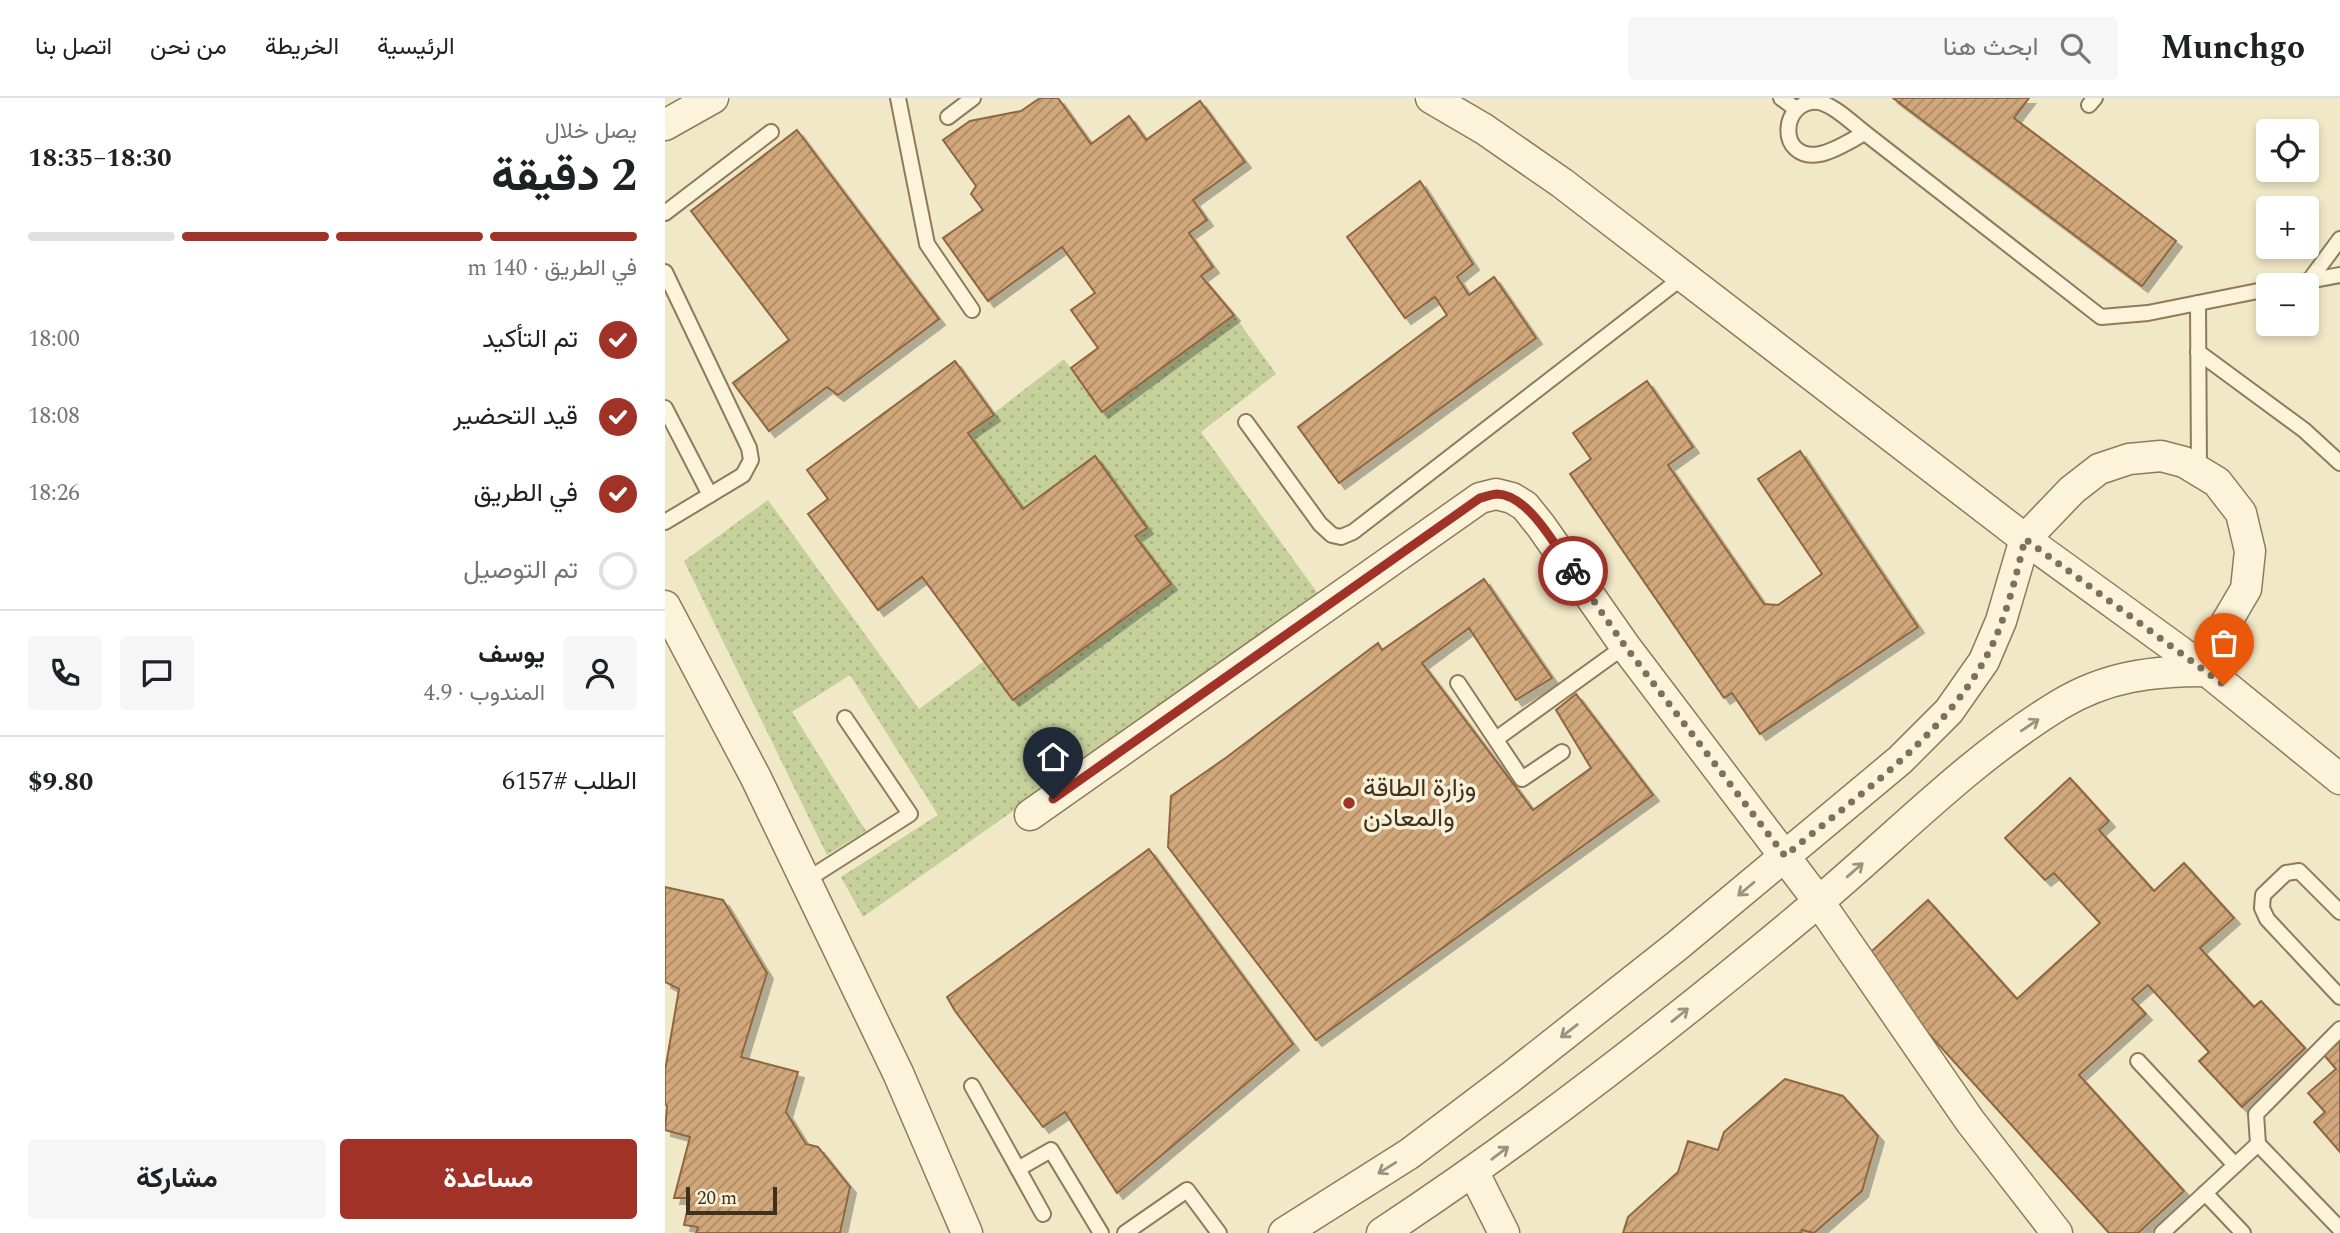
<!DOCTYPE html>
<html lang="ar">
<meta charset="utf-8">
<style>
body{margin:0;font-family:Spectral,Vazirmatn,serif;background:#f6f6f6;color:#202124;direction:rtl;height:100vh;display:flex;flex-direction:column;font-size:26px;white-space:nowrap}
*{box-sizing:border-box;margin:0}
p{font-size:23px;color:#757577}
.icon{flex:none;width:38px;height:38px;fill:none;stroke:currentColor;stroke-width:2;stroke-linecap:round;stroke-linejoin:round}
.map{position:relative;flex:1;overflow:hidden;direction:ltr}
.panel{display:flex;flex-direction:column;background:#fff;width:665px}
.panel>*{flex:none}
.tools{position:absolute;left:1591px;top:21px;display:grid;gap:14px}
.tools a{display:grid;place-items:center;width:63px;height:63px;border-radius:7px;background:#fff;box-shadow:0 4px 10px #0003;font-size:35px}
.scale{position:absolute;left:21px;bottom:18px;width:91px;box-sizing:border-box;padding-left:7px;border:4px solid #3e311f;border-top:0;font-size:19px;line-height:24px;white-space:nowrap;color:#3e311f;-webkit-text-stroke:5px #f8f1d7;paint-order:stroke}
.pin{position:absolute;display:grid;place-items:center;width:60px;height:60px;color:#fff;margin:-72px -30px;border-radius:50% 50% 50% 0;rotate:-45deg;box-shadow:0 0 7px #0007}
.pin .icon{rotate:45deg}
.courier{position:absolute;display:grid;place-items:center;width:70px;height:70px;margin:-35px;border:5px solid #a13227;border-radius:50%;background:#fff;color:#222;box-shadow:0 2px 9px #0007}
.summary em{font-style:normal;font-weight:700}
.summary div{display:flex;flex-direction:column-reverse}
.summary{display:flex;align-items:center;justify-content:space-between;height:119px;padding:0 28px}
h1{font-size:46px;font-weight:700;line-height:52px}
.bar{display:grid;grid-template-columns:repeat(4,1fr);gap:10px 7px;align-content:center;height:84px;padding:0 28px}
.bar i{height:9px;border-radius:5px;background:#e0e0e0}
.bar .active{background:#a13227}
.bar p{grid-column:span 4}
.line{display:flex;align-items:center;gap:18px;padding:0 28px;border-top:2px solid #e0e0e0}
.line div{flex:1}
.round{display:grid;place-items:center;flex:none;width:74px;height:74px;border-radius:7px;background:#f6f6f6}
ol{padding:0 28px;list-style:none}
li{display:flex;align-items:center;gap:21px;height:77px}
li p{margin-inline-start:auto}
li .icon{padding:7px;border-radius:50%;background:#a13227;color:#fff;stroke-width:4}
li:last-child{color:#757577}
li i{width:38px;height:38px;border:4px solid #e0e0e0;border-radius:50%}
.action{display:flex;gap:14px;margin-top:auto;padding:14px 28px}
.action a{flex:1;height:80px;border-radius:7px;background:#a13227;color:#fff;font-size:28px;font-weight:700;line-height:80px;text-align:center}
.action a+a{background:#f6f6f6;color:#202124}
header{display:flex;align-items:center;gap:42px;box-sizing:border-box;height:98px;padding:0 35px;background:#fff;border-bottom:2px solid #e0e0e0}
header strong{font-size:33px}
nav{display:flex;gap:38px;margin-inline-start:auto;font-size:24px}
.search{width:490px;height:63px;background:#f6f6f6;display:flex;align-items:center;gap:18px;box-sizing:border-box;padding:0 24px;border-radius:7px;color:#757577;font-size:26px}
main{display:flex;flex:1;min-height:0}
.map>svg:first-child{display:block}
.garden{fill:url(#garden-dots)}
.building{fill:url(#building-hatch);stroke:#8f663f;stroke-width:2;filter:url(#shadow)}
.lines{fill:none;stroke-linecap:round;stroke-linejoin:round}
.lane-casing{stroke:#8e7b5b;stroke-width:18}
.street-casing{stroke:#8e7b5b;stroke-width:33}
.lane{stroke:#fbf4db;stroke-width:14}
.street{stroke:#fbf4db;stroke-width:30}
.oneway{stroke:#9c927d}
.done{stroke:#7d715a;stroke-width:7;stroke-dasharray:0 12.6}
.route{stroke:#a13227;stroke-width:9}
.poi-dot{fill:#a13227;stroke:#f8f1d7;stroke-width:2.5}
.labels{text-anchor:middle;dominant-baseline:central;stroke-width:7;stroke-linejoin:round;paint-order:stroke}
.poi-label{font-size:26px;fill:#3e311f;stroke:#f8f1d7;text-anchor:start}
</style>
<header>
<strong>Munchgo</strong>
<div class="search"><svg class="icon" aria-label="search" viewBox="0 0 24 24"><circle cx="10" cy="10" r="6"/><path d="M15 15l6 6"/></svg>ابحث هنا</div>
<nav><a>الرئيسية</a><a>الخريطة</a><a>من نحن</a><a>اتصل بنا</a></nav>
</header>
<main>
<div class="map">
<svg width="1675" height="1135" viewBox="0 0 1675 1135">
<defs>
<pattern id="garden-dots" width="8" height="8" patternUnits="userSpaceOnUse" patternTransform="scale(1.75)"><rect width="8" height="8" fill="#c5d09a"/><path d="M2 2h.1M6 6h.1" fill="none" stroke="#aab384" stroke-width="1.8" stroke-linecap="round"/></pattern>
<pattern id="building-hatch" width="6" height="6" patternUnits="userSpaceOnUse" patternTransform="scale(1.75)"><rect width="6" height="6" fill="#d1a77b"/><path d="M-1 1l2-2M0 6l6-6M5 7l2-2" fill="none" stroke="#ab8964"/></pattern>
<filter id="shadow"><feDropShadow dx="6" dy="6" stdDeviation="0" flood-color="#0004"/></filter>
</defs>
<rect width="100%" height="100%" fill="#f1e8c7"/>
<!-- garden -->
<polygon class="garden" points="569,217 611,276 536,334 654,497 198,819 176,779 273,717 185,577 127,614 201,733 162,757 19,463 103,402 254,611 319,563 348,602 505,486 470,438 482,429 430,358 358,411 303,335 399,261 438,314"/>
<!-- building -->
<g class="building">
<polygon points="375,0 393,0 426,46 464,18 481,42 535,3 580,64 528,102 542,122 524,135 548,169 536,178 569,217 437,314 406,270 433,250 406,212 430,195 397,149 323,203 278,140 318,112 306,96 311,88 278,42 305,23 356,13"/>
<polygon points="1228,0 1364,0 1349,20 1511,143 1477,188"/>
<polygon points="132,32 274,221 173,297 162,289 104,333 68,285 124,242 26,113"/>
<polygon points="755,83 808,166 792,179 804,197 829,179 871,240 674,385 633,329 782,217 770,199 740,220 682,139"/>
<polygon points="290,263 329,317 303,335 358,411 430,358 482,430 470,438 506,486 348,602 257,479 213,512 143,416 163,401 142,372"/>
<polygon points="982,283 1028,349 1003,367 1099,506 1113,507 1157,476 1093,381 1135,353 1253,529 1095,636 1067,595 1059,600 905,376 926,361 908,335"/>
<polygon points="819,481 887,580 851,602 804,530 757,565 868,712 926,670 891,612 911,596 988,697 651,942 503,749 506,698 562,659 713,545 717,552"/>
<polygon points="1405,680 1444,723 1434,732 1489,793 1519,765 1569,820 1535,850 1589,909 1596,903 1640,950 1577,1009 1534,963 1544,954 1483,887 1467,901 1481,916 1414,977 1519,1093 1473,1135 1444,1135 1197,862 1263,802 1352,901 1435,825 1389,775 1380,782 1340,740"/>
<polygon points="484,751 628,946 452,1095 400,1014 378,1029 290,913 282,899"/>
<polygon points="0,789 58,802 102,875 76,959 133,974 121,1014 141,1046 153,1049 185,1089 175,1135 31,1135 33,1129 19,1127 25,1100 9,1100 25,1039 0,1032 2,1008 0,1006 0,973 14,891 0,884"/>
<polygon points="1675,943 1675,1054 1649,1024 1660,1014 1643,995 1671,971 1659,957"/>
<polygon points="1120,981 1178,998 1213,1038 1197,1093 1149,1135 1137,1132 1136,1135 958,1135 963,1119 1013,1074 1023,1043 1053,1052 1059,1034"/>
</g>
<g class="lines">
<!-- lane casing -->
<g class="lane-casing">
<g id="lane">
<polyline points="233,0 262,146 307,212"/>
<polyline points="1116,0 1131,11"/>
<polyline points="1424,7 1430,0"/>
<polyline points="283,19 308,0"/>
<path d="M1200,35C1186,42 1170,53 1155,56C1111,64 1115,0 1154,4C1170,8 1187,25 1200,35L1436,219L1483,215L1603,191"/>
<polyline points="0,115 106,34"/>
<polyline points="0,174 84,350 86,362 78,377 0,424"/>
<polyline points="1644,183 1675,141"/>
<polyline points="1622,187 1675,177"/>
<polyline points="1533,205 1534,372"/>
<polyline points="1533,254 1639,332 1675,365"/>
<polyline points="0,310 45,397"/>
<polyline points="581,324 655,426 667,437 676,439 688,434 1018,179"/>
<polyline points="793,585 857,681 897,654"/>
<polyline points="831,641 960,548"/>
<polyline points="140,783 245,716 180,620"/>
<polyline points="1675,814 1634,773 1621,775 1598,797 1597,810 1602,821 1675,899"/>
<polyline points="1473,963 1570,1067"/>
<polyline points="307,988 378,1116"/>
<polyline points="1593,1046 1675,1131"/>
<polyline points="353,1071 386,1052 436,1135"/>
<polyline points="1540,1095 1578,1135"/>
<polyline points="460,1135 522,1092 554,1135"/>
<polyline points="1497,1135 1593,1046 1591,1016 1675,931"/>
</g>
</g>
<!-- street casing -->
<g class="street-casing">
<g id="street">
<polyline points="766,0 819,31 897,85 1360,441 1542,573 1675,681"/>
<polyline points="0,27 48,0"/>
<polyline points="0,508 91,680 233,975 302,1135"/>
<polyline points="365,717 815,400 831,396 847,400 860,408 876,428 960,548 1154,804 1305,1023 1392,1135"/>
<polyline points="809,1075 839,1135"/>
<path d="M619,1135L744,1056L846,979L1013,847L1235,662L1284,613L1319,563L1336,523L1360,441L1407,392L1434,371L1464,361L1496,358L1519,364L1552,384L1576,415L1585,453L1581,491L1561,525L1542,573C1487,573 1442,578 1394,607C1304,662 1232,738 1152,805C1013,922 869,1035 717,1135"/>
</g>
</g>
<!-- lane -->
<use href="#lane" class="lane"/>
<!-- street -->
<use href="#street" class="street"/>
</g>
<!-- one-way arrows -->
<defs><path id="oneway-shaft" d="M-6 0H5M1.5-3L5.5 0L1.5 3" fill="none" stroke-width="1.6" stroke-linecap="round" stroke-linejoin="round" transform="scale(1.75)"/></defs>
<g class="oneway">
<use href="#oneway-shaft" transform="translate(1365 627) rotate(-34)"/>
<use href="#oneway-shaft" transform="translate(1190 772) rotate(-41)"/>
<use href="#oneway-shaft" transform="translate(1081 791) rotate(140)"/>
<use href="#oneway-shaft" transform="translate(1015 917) rotate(-39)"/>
<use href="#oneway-shaft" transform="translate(904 933) rotate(142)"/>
<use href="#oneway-shaft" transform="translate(835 1055) rotate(-37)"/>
<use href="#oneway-shaft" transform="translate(722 1070) rotate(148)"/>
</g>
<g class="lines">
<!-- done -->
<path class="done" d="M908,473L960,548L1120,758C1190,699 1273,644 1319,563C1340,526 1350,482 1360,441L1559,587"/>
<!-- route -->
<path class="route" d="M388,701L815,400C820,399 827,396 832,396C864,397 891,449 908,473"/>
</g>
<!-- markers -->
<circle class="poi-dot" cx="684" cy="705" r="7"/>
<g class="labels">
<!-- poi labels -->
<g class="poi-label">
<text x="698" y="690">وزارة الطاقة<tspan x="698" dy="30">والمعادن</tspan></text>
</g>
</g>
</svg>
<div class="tools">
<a><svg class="icon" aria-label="locate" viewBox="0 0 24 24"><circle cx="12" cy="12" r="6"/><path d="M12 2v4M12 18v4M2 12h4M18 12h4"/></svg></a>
<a>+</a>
<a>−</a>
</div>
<div class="scale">20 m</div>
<div class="pin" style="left:1559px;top:587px;background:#ea580c"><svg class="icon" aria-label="bag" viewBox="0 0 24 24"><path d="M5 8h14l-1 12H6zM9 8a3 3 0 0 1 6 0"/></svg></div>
<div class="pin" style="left:388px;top:701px;background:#1f2937"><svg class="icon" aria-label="home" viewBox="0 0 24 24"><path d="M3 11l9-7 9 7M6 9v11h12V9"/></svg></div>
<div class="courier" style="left:908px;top:473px"><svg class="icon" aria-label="bike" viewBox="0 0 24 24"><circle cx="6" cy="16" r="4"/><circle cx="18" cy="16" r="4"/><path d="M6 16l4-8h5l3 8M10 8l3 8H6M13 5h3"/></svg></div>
</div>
<section class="panel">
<div class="summary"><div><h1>2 دقيقة</h1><p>يصل خلال</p></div><em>18:30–18:35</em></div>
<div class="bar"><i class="active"></i><i class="active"></i><i class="active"></i><i></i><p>في الطريق · 140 m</p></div>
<ol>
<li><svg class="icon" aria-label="check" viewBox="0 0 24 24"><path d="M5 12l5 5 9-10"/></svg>تم التأكيد<p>18:00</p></li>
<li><svg class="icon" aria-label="check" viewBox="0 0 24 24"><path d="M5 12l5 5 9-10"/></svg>قيد التحضير<p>18:08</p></li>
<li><svg class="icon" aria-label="check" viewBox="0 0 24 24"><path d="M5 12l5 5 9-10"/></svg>في الطريق<p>18:26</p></li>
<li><i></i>تم التوصيل</li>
</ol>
<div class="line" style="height:126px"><a class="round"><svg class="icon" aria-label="person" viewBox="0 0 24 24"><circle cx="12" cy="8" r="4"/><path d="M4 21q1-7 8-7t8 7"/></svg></a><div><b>يوسف</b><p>المندوب · 4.9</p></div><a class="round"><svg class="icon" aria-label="chat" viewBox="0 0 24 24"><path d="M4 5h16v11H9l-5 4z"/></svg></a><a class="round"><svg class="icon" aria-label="phone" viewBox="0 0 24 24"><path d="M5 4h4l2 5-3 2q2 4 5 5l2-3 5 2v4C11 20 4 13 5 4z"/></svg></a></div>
<div class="line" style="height:91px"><div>الطلب #6157</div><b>$9.80</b></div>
<div class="action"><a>مساعدة</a><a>مشاركة</a></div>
</section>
</main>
